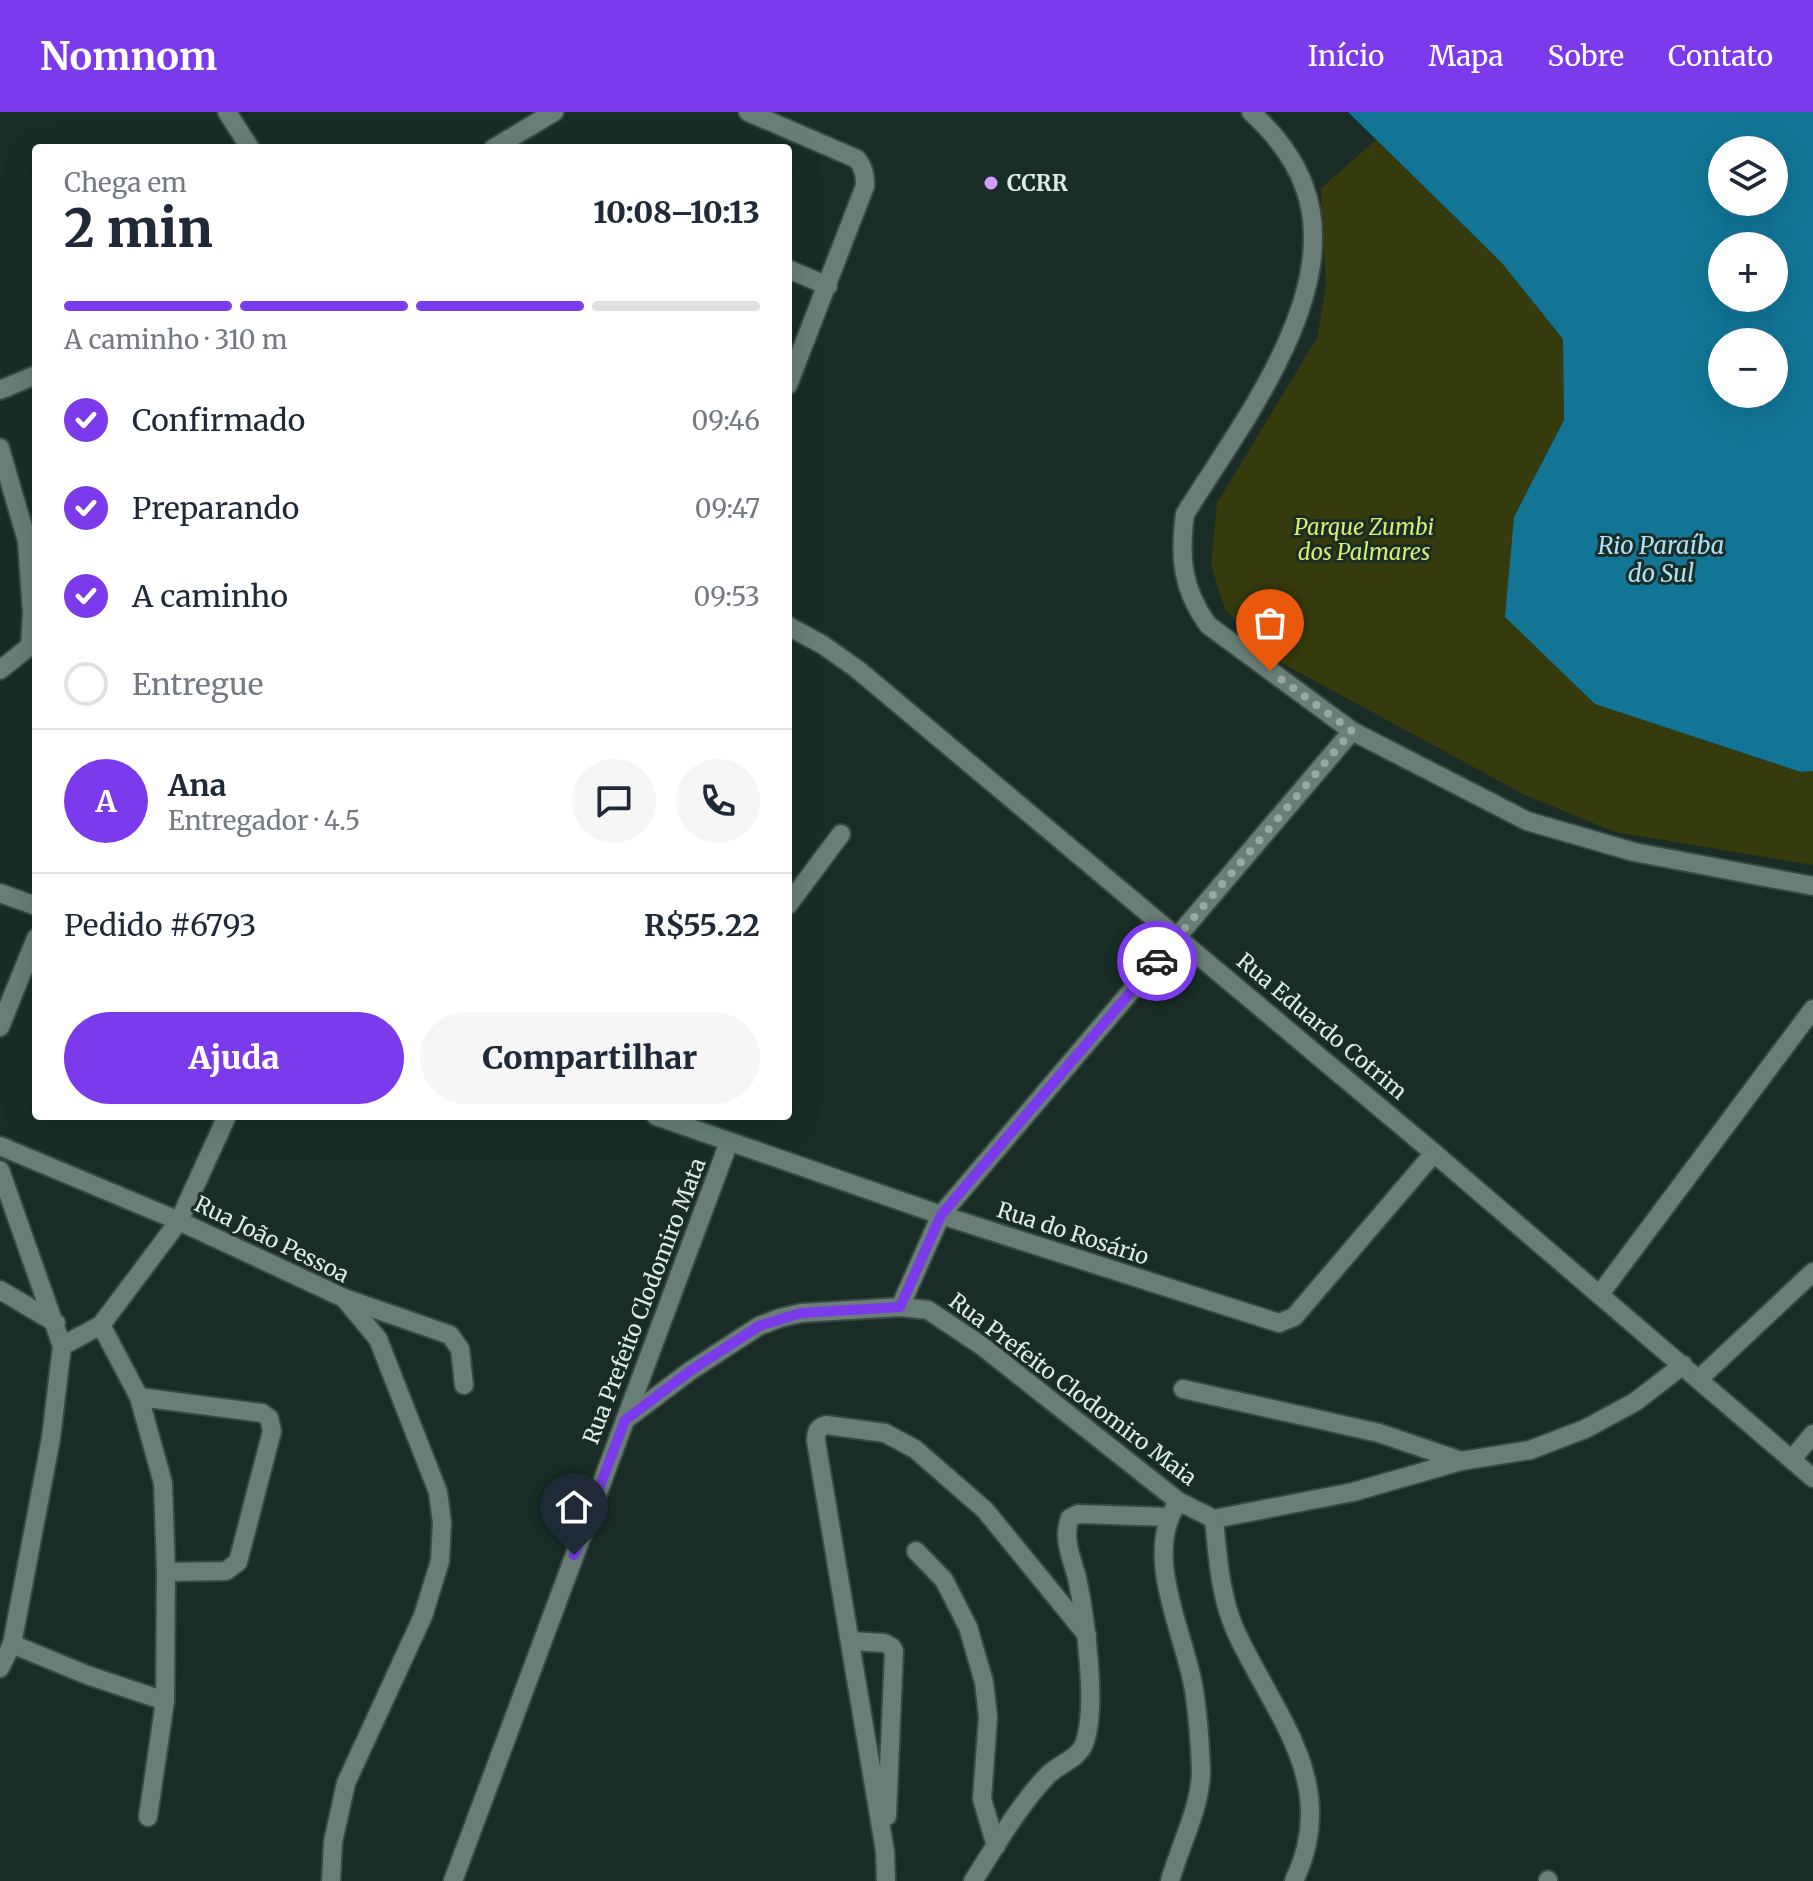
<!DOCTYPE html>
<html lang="pt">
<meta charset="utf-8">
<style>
body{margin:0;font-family:Merriweather,serif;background:#f6f6f7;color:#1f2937;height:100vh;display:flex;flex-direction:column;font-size:30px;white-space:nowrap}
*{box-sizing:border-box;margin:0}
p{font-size:26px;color:#747a83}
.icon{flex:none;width:44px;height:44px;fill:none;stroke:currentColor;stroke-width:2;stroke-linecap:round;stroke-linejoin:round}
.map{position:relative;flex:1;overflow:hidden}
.details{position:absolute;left:32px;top:32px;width:760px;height:976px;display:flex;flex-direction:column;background:#fff;border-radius:8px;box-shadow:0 8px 32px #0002}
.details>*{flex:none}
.tools{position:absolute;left:1708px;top:24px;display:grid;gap:16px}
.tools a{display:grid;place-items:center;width:80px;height:80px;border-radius:50%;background:#fff;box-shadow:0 8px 32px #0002;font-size:40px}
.pin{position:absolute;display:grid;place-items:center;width:68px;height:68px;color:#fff;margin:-82px -34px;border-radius:50% 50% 50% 0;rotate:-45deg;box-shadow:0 0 8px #0007}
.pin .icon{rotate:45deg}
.courier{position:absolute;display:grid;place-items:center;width:80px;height:80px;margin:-40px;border:6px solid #7c3aed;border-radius:50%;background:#fff;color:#222;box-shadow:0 2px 10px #0007}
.overview em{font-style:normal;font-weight:800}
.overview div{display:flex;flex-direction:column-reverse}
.overview{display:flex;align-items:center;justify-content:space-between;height:136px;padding:0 32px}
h1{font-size:52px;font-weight:800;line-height:60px}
.bar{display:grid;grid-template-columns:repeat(4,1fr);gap:12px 8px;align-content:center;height:96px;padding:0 32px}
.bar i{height:10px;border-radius:6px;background:#e0e1e3}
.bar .selected{background:#7c3aed}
.bar p{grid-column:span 4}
.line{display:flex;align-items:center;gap:20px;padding:0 32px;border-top:2px solid #e0e1e3}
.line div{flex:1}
.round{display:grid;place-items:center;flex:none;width:84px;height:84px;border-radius:42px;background:#f6f6f7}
ol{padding:0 32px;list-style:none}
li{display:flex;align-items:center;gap:24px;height:88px}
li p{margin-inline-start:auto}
li .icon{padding:8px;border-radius:50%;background:#7c3aed;color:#fff;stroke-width:4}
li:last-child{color:#747a83}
li i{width:44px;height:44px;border:4px solid #e0e1e3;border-radius:50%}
.action{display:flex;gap:16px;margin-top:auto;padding:16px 32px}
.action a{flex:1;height:92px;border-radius:48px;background:#7c3aed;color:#fff;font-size:32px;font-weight:800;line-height:92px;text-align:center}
.action a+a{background:#f6f6f7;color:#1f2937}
header{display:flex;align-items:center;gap:48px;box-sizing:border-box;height:112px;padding:0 40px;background:#7c3aed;color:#fff}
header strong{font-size:38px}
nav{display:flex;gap:44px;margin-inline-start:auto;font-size:28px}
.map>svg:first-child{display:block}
.green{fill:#353b0c}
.water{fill:#127595;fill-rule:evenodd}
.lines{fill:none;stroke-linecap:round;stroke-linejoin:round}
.minor-casing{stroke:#384843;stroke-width:22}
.minor{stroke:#687e76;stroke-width:18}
.done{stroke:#9aa8a3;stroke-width:8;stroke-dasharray:0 14.4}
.route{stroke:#7c3aed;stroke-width:10}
.poi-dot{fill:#d19dfe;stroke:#192d26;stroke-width:3}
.labels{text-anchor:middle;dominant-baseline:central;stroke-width:6;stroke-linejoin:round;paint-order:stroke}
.poi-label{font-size:22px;font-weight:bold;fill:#dfebe6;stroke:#192d26;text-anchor:start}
.park-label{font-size:22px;font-style:italic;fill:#d9ec70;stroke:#192d26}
.street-label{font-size:22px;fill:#dfebe6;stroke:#192d26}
.water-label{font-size:24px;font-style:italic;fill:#aee0f6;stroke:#192d26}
</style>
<header>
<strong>Nomnom</strong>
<nav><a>Início</a><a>Mapa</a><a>Sobre</a><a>Contato</a></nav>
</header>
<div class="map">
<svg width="1813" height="1769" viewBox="0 0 1813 1769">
<rect width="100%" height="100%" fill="#192d26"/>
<!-- green -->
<polygon class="green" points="1376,28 1501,150 1563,227 1564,308 1514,405 1595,592 1801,660 1813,659 1813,753 1615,720 1525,683 1278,549 1225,498 1211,453 1217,391 1317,226 1326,173 1321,76"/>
<!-- water -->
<path class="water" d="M1348,0H1813V659L1801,660L1595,592L1505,505L1514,405L1564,308L1563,227L1501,150ZM1722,38H1774V90H1722ZM1722,134H1774V186H1722ZM1722,230H1774V282H1722Z"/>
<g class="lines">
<!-- minor casing -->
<g class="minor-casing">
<g id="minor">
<polyline points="227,0 250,36"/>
<path d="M748,0L857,47C864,56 865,63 865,74L788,273"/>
<path d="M1251,0C1274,21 1293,44 1304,74C1345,181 1238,316 1185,402C1179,445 1182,477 1208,513L1352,619L1527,709L1634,740L1813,774"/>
<polyline points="494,36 554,0"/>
<polyline points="788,157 828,174"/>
<polyline points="0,278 36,263"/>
<polyline points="0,336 27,429 32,501 30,534"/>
<polyline points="788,514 823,533 857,557 1434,1041 1813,1366"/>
<polyline points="0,558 30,534"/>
<polyline points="0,781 36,794"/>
<polyline points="788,793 841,722"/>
<polyline points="0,915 36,826"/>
<polyline points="656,1004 941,1103 1279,1211 1294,1205 1434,1041"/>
<polyline points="0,1034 179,1109 344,1186 378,1227 438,1380 442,1411 440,1449 423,1504 346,1671 333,1730 331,1769"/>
<polyline points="0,1058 62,1234 51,1326 12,1532 0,1556"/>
<polyline points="0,1178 56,1211"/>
<polyline points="1600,1182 1813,897"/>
<polyline points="344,1186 450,1223 460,1237 464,1273"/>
<polyline points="900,1195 941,1103 1352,619"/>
<polyline points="101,1213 139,1285 163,1371 166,1460 165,1589 148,1705"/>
<polyline points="62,1234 101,1213 179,1109 227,1004"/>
<polyline points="1699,1267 1813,1160"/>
<polyline points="1183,1277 1379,1321 1461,1349"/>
<polyline points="139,1285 262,1301 269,1306 272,1319 238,1450 226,1459 166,1460"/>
<polyline points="625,1308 690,1259 759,1214 780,1206 801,1201 900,1195 928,1198 982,1234 1178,1389 1214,1407 1353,1380 1461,1349 1530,1338 1585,1317 1635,1290 1683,1253"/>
<polyline points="1792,1347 1813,1322"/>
<path d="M1214,1407C1218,1447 1220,1484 1236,1520C1275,1604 1341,1672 1294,1769"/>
<polyline points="916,1439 944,1468 968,1515 984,1570 988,1605 982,1687 996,1734"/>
<polyline points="850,1529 884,1531 892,1535 894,1539 887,1704"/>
<polyline points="12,1532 87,1563 165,1589"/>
<polyline points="453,1769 729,1030"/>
<path d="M886,1769L885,1739L816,1329C816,1320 817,1316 826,1313L885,1321L915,1337L985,1398L1087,1523"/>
<path d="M973,1769C996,1734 1018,1694 1048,1663C1059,1652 1078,1647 1084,1632C1098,1597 1085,1503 1077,1466C1072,1446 1062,1427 1070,1406L1078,1402L1169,1405"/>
<path d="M1170,1769C1180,1733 1201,1695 1201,1658C1200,1631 1198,1604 1194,1578C1185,1522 1144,1448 1175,1395"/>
<polyline points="1548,1769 1548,1768"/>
</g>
</g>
<!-- minor -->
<use href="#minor" class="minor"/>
</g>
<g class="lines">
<!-- done -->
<polyline class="done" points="1157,849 1352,619 1270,559"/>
<!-- route -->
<polyline class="route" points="574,1443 625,1308 690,1259 759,1214 801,1201 900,1195 941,1103 1157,849"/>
</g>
<!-- markers -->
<circle class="poi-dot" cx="991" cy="71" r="8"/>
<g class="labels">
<!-- poi labels -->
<g class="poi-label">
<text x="1007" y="71">CCRR</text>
</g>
<!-- park labels -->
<g class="park-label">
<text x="1364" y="415">Parque Zumbi<tspan x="1364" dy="25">dos Palmares</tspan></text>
</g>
<!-- street labels -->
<g class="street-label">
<text transform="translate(1322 914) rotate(40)">Rua Eduardo Cotrim</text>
<text transform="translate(1073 1121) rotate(18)">Rua do Rosário</text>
<text transform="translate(272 1127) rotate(26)">Rua João Pessoa</text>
<text transform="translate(644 1189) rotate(-69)">Rua Prefeito Clodomiro Mata</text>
<text transform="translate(1073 1277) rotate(37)">Rua Prefeito Clodomiro Maia</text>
</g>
<!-- water labels -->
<g class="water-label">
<text x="1661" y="433">Rio Paraíba<tspan x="1661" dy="28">do Sul</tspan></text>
</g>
</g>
</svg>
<div class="tools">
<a><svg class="icon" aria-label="layers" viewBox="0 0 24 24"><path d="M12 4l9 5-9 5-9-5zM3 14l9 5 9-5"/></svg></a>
<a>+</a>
<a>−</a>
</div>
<div class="pin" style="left:1270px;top:559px;background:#ea580c"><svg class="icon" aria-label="bag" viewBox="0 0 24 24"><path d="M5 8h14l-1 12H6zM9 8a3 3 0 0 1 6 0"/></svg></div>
<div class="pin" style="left:574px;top:1443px;background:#1f2937"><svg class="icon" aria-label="home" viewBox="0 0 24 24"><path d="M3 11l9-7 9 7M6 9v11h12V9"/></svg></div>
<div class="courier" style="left:1157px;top:849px"><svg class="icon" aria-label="car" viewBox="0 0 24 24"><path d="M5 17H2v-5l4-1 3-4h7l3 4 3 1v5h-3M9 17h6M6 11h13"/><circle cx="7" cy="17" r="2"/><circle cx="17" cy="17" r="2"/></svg></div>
<section class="details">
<div class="overview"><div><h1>2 min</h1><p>Chega em</p></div><em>10:08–10:13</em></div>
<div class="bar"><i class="selected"></i><i class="selected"></i><i class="selected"></i><i></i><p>A caminho · 310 m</p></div>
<ol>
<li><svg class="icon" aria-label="check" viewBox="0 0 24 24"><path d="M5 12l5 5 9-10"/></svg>Confirmado<p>09:46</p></li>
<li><svg class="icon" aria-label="check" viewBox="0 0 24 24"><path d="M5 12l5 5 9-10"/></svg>Preparando<p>09:47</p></li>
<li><svg class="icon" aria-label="check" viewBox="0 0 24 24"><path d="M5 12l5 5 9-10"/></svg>A caminho<p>09:53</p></li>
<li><i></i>Entregue</li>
</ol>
<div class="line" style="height:144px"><b class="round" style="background:#7c3aed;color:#fff">A</b><div><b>Ana</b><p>Entregador · 4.5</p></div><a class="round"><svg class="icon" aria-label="chat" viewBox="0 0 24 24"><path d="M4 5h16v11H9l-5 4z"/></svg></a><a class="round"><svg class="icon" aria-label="phone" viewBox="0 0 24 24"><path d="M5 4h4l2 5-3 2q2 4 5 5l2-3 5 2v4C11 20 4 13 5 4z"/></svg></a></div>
<div class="line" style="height:104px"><div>Pedido #6793</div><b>R$55.22</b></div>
<div class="action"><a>Ajuda</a><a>Compartilhar</a></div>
</section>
</div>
